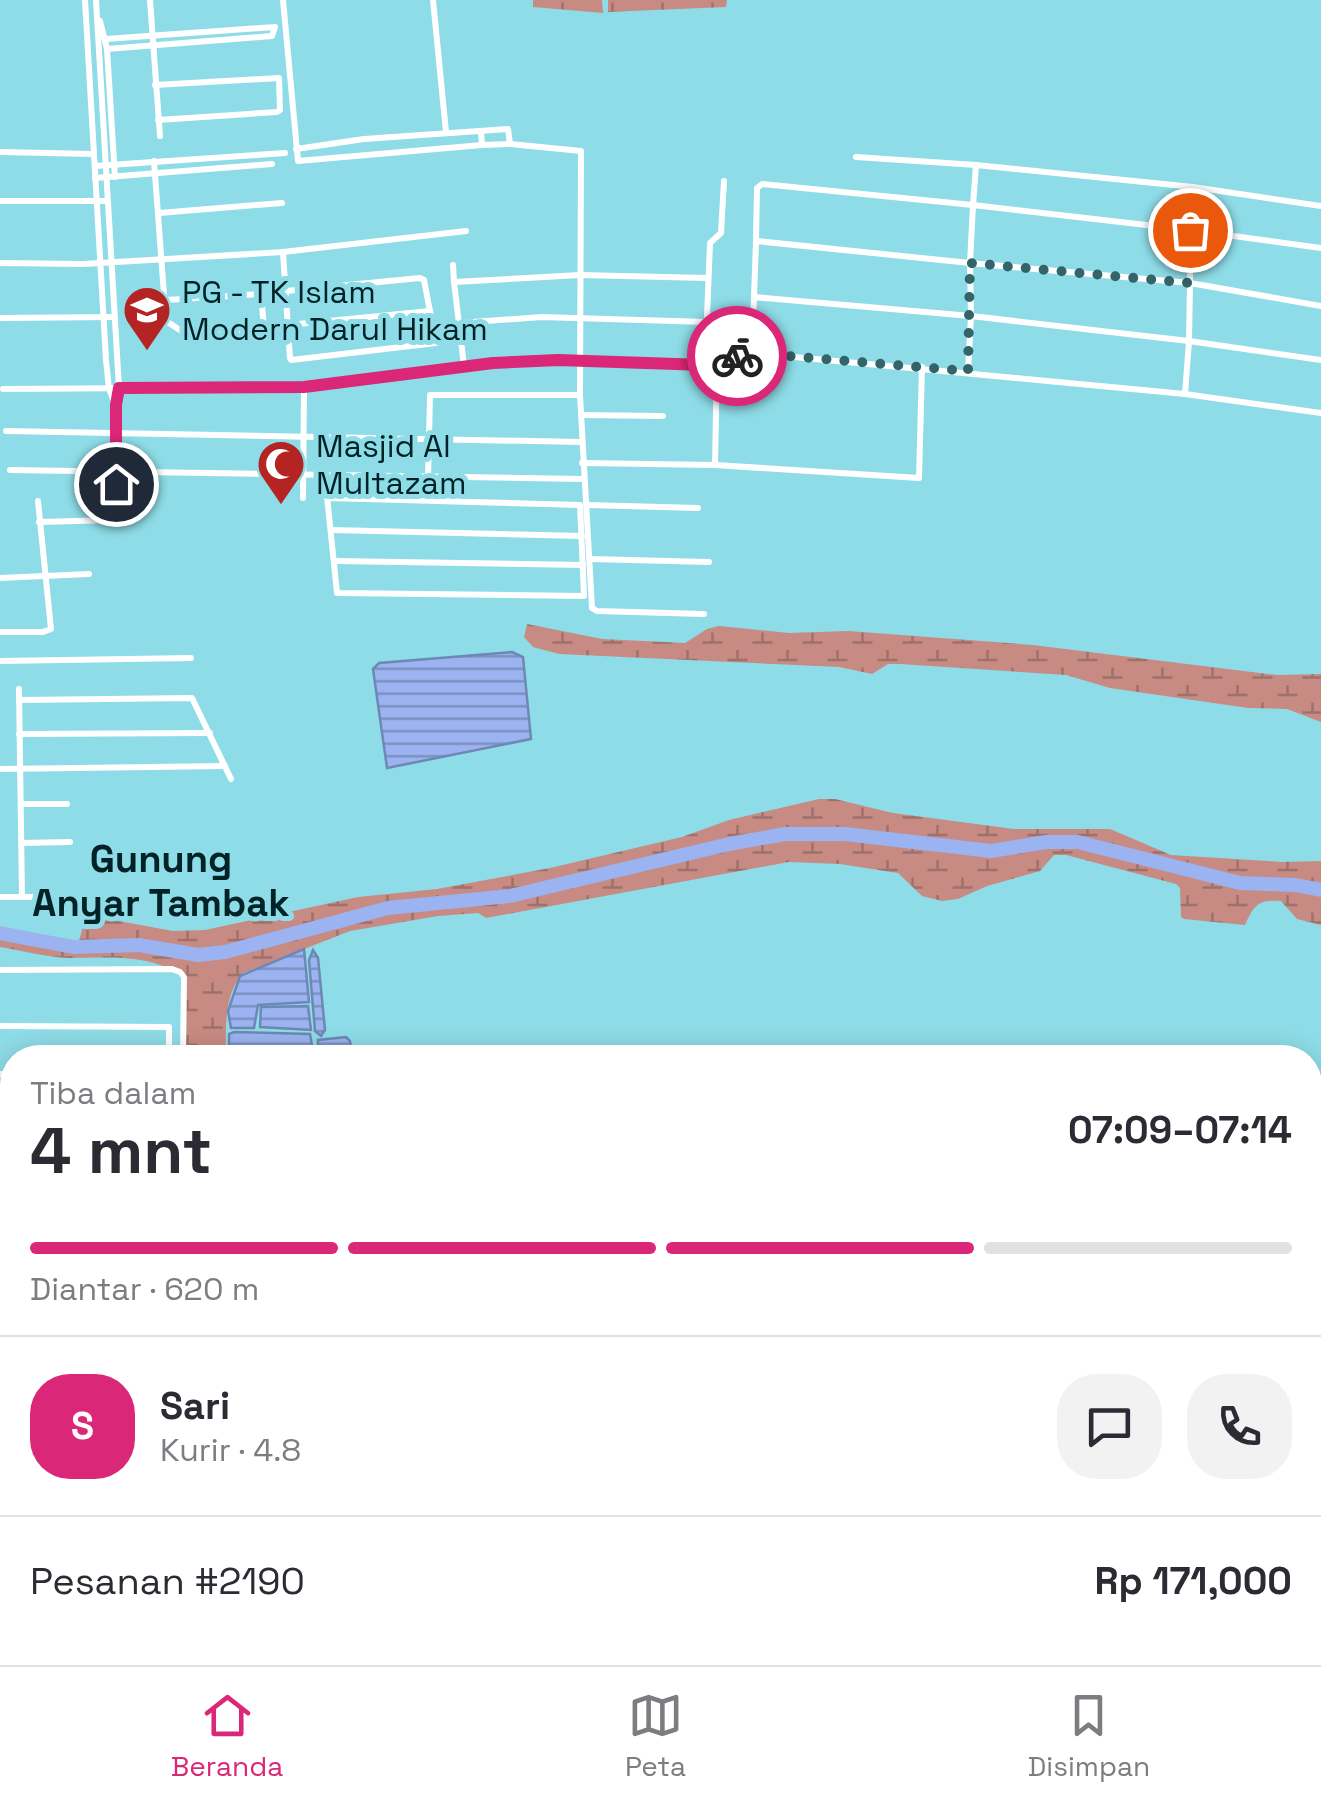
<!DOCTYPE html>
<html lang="id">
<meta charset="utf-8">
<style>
body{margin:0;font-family:"Space Grotesk",sans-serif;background:#f2f2f3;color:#2b2b33;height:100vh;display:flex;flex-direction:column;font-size:38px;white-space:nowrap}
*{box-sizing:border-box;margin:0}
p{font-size:32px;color:#7c7c81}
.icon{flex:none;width:55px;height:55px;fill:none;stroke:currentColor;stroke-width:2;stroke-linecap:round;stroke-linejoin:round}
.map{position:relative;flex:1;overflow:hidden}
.side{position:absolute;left:0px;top:1045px;width:1322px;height:620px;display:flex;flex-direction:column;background:#fff;border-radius:40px 40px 0 0;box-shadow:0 5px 25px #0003}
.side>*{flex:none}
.pin{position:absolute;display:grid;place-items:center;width:85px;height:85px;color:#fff;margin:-42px;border:5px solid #fff;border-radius:50%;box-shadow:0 2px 10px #0007}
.courier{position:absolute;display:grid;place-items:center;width:100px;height:100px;margin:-50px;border:8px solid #db2777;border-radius:50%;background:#fff;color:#222;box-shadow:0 2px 12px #0007}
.summary em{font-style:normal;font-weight:700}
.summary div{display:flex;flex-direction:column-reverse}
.summary{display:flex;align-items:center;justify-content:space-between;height:170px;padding:0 30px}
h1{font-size:65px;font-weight:700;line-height:75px}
.bar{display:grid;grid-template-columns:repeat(4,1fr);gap:15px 10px;align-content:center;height:120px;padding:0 30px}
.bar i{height:12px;border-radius:8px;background:#e1e1e2}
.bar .on{background:#db2777}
.bar p{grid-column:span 4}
.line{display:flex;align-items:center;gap:25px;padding:0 30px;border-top:2px solid #e1e1e2}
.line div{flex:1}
.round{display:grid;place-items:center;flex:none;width:105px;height:105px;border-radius:40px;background:#f2f2f3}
.dock{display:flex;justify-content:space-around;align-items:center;height:140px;border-top:2px solid #e1e1e2;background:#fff;font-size:28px;color:#7c7c81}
.dock a{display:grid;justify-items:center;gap:5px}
.dock .on{color:#db2777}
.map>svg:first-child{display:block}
.wetland{fill:url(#wetland-marsh)}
.water{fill:url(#water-rules);stroke:#6d88b4;stroke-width:2.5}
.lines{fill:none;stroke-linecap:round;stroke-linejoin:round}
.stream{stroke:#6d88b4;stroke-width:2.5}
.river{stroke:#9bb3f0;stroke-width:14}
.street{stroke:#fff;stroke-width:6}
.done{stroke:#32646a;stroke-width:10;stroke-dasharray:0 18}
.route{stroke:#db2777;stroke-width:12}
.labels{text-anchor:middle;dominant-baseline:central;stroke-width:10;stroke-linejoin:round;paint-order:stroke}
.poi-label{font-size:32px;fill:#012327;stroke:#8edce7;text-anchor:start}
.quarter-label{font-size:38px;font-weight:bold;fill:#012327;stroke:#8edce7}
</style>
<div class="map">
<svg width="1321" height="1665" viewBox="0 0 1321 1665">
<defs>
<pattern id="wetland-marsh" width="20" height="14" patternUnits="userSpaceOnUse" patternTransform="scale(2.5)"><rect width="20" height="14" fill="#c78b83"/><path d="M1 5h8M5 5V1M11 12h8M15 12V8" fill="none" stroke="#9f716b"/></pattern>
<pattern id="water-rules" width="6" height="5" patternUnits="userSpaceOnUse" patternTransform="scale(2.5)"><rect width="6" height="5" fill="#9bb3f0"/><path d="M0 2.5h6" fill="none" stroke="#7c91c2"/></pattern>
</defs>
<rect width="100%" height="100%" fill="#8edce7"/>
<!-- wetland -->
<g class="wetland">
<polygon points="533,0 602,0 603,13 533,7"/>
<polygon points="608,0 727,0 726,7 608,12"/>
<polygon points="527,624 602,639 685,643 707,629 719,626 789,633 848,631 1033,645 1277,675 1321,674 1321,722 1287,709 1248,708 1110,688 1066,675 900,664 888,664 872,674 839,667 559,654 533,647 524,637"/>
<path d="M819,799H835L893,813L1014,829H1110L1171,855L1282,862L1321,861V925L1297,919L1281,901C1257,899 1254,906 1245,925L1184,919L1181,917L1180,888L1176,884L1066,855H1054L1040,871L987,886L958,899L942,901L922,896L898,873L840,864L789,862L486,918L478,913L438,916L350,931L243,973C223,995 226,1031 226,1057H183L184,978C152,953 108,958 70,958C47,957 23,951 0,947V928L79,941L86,915L173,931L205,930L358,897L437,889L550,868L682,837L729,820Z"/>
<polygon points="1321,1398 1321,1437 1310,1436 1310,1399"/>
<path d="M1079,1652C1110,1653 1165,1643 1189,1665H1024L1038,1663V1656L1055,1657Z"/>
</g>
<!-- water -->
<g class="water">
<polygon points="512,652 523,657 531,739 387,768 373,669 379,663"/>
<polygon points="304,949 309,1002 258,1005 254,1028 231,1028 228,1011 240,976"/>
<polygon points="313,950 318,958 325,1030 321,1036 315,1031 309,960"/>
<polygon points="308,1006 311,1030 260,1027 261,1007"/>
<polygon points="234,1032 310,1034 314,1057 229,1057 229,1034"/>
<polygon points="346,1037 350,1041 352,1057 317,1057 318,1040"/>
<polygon points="12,1345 12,1462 0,1456 0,1396"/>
<polygon points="1310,1436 1321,1437 1321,1500 1310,1540"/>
<polygon points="0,1553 12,1557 12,1624 0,1620"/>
<polygon points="268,1652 325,1653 325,1665 266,1665"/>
<polygon points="83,1653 83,1652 169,1653 168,1665 87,1665"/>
<polygon points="189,1653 262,1653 262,1665 190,1665"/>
<polygon points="340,1653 340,1652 491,1653 418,1665 343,1665"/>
<polygon points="578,1653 644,1653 647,1665 564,1665"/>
<polygon points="648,1653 725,1653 728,1665 651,1665"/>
<polygon points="730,1653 769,1653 774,1665 734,1665"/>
<polygon points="776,1653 854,1653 858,1665 780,1665"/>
<polygon points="960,1653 1036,1653 1039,1661 1024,1665 967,1665"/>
</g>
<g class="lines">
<!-- stream -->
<polyline class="stream" points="1123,1665 1128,1652"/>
<!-- river -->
<g class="river">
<polyline points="0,933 73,947 139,945 198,955 225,952 388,908 510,896 729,844 785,834 845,834 991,851 1046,842 1078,842 1240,883 1295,885 1321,890"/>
<polyline points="1310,1392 1321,1392"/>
<polyline points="522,1665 539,1652"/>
</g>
<!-- street -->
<g class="street">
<polyline points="85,0 106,360 109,389 115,404"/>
<polyline points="150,0 160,136"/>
<polyline points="283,0 298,161 482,145"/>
<polyline points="433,0 446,132"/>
<polyline points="100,21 107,49 115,177"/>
<polyline points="106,39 275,27 272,36 107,49"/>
<polyline points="155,85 279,78 280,110 277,112 158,120"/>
<polyline points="481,132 482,145 510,144 581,151 580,395 592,608 597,611 704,614"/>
<polyline points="296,149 364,139 508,129 510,144"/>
<polyline points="0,152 94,154"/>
<polyline points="154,161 166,321 189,336 264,329 261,294 166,300"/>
<polyline points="976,165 1193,187"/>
<polyline points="95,166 285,153"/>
<polyline points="95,178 272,164"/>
<polyline points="0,201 108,201"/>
<polyline points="159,213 282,203"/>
<polyline points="756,241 757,188 762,184 973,205 976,165 856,157"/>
<polyline points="283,252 290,358 291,360 436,343 424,280 420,278 286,291"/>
<polyline points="0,263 83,264 283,252 466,231"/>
<polyline points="453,265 454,282"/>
<polyline points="754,297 756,241 970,263 973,205 1190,230 1193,187 1321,206"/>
<polyline points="0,318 114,317"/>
<polyline points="459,323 542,317 706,322"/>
<polyline points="288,325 430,311"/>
<polyline points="752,353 754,297 971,316 970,263 1190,283 1190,230 1321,248"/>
<polyline points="705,365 710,243 721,233 724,181"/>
<polyline points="464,366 454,282 580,275 707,278"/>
<polyline points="968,371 971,316 1189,341 1190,283 1321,306"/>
<polyline points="3,389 304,387 493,363 558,360 705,365 752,353 1185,394 1321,413"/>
<polyline points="1185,394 1189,341 1321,360"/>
<polyline points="581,415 663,416"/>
<polyline points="6,431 581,442"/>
<polyline points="582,463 715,465 919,478 922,367"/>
<polyline points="715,465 717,360"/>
<polyline points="10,470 584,479"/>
<polyline points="325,477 337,593 584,596 580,505 327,498"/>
<polyline points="428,479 430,395 580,395"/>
<polyline points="303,498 304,387"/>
<polyline points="588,505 698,508"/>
<polyline points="39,522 113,520 117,510 116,405 119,388 96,0"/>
<polyline points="331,530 582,536"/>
<polyline points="590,559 709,562"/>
<polyline points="334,561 583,565"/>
<polyline points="0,578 89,574"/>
<polyline points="0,632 43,632 51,629 38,501"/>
<polyline points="0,661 191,658"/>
<polyline points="19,689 22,897"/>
<polyline points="19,700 192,698 231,779"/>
<polyline points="19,734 210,733"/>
<polyline points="0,769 225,766"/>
<polyline points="21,804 67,804"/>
<polyline points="21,843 70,842"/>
<polyline points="0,897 73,897"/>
<polyline points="0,970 172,969 180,972 184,977 183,1058"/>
<polyline points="0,1026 169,1027 169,1058"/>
<polyline points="0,1074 12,1074"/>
<polyline points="0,1110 12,1110"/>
<polyline points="0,1149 12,1149"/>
<polyline points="0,1189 12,1189"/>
<polyline points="0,1232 12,1232"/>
<polyline points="0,1270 12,1270"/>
<polyline points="0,1301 12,1307"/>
</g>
</g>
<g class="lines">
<!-- done -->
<polyline class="done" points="737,356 752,353 968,371 970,263 1190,283 1190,230"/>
<!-- route -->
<polyline class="route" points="116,484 116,405 119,388 304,387 493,363 558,360 705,365 737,356"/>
</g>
<!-- icons -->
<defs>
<g id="school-pin" transform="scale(2.5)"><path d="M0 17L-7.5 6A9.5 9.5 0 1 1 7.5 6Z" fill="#b42422" stroke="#8edce7"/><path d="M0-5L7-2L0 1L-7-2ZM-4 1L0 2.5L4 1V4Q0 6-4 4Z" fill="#fff"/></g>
<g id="mosque-pin" transform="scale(2.5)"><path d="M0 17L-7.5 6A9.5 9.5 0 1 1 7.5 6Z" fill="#b42422" stroke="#8edce7"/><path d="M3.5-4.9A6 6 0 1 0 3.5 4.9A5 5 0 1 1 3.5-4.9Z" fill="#fff"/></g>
</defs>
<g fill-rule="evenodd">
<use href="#school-pin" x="147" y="310"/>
<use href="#mosque-pin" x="281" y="464"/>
</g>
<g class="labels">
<!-- poi labels -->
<g class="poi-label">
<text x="182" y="292">PG - TK Islam<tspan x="182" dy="37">Modern Darul Hikam</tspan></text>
<text x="316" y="446">Masjid Al<tspan x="316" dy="37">Multazam</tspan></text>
</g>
<!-- quarter labels -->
<g class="quarter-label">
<text x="161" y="859">Gunung<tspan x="161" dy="44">Anyar Tambak</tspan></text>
</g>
</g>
</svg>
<div class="pin" style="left:1190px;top:230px;background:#ea580c"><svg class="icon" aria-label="bag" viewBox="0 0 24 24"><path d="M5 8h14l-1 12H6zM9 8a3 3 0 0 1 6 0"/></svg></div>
<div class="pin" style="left:116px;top:484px;background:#1f2937"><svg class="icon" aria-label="home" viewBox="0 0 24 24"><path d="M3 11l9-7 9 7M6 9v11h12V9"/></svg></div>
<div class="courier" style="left:737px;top:356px"><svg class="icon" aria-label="bike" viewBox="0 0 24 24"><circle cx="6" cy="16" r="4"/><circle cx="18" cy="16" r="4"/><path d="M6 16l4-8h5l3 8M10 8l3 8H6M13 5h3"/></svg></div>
<section class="side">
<div class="summary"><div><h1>4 mnt</h1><p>Tiba dalam</p></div><em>07:09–07:14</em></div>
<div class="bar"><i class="on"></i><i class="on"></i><i class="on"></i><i></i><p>Diantar · 620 m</p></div>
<div class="line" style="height:180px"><b class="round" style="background:#db2777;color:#fff">S</b><div><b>Sari</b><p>Kurir · 4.8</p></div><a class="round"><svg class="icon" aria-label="chat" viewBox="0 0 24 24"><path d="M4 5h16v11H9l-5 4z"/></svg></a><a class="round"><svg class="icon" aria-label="phone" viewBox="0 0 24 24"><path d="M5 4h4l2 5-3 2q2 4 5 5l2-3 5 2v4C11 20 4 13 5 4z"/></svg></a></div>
<div class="line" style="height:130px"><div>Pesanan #2190</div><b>Rp 171,000</b></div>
</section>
</div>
<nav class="dock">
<a class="on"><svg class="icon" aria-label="home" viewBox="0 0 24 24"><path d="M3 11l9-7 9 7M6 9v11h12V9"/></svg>Beranda</a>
<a><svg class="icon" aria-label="map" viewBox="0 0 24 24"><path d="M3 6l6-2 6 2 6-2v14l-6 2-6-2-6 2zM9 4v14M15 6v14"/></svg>Peta</a>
<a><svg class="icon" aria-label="saved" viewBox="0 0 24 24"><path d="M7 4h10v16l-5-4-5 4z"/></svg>Disimpan</a>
</nav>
